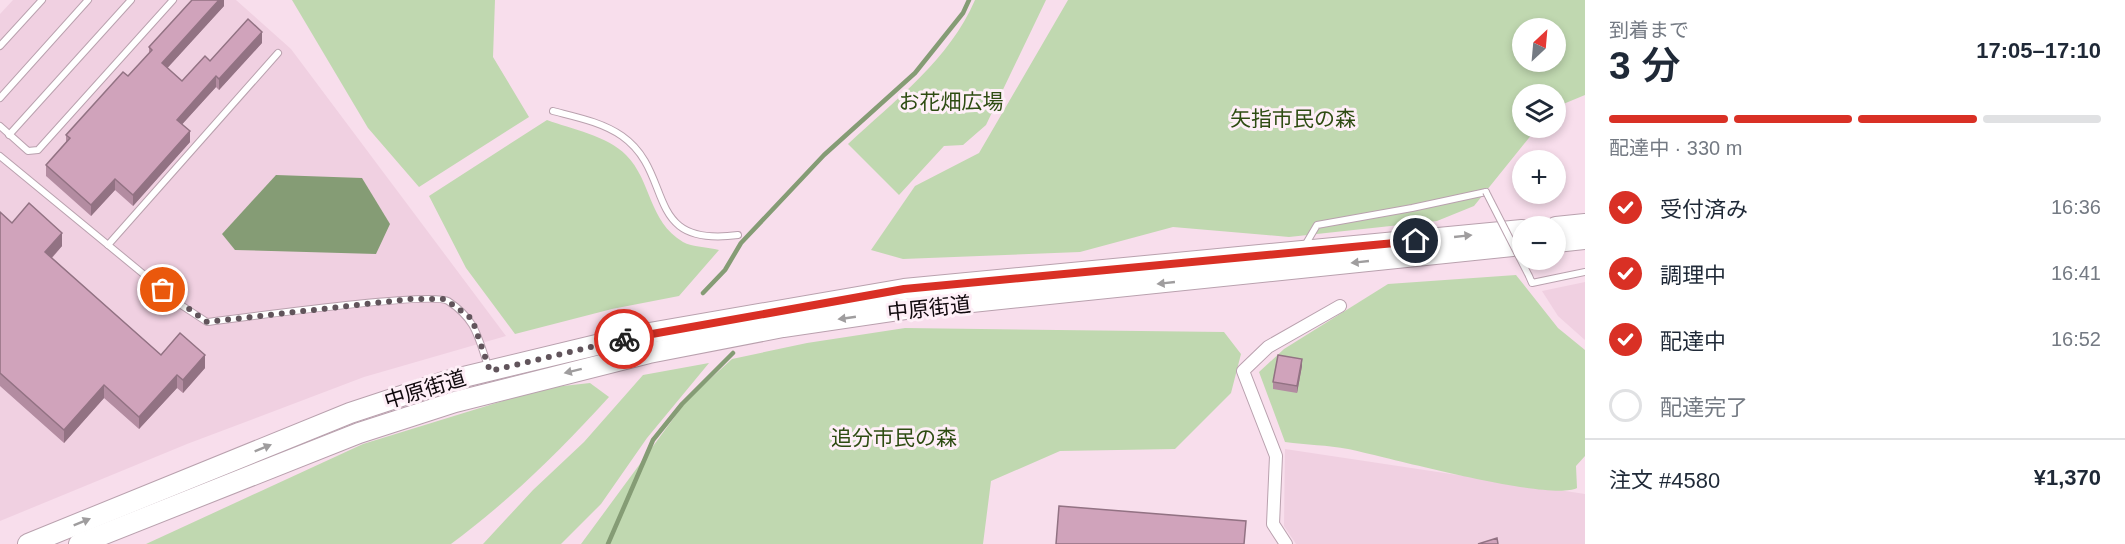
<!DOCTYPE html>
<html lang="ja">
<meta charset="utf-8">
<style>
body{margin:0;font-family:Helvetica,"Noto Sans JP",sans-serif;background:#f6f6f7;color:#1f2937;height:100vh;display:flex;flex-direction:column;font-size:22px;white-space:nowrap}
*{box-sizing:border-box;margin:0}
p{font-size:20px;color:#747a83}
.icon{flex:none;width:33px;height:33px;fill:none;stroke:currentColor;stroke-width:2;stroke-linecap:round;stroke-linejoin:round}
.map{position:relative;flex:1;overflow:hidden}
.details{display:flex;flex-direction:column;background:#fff;width:540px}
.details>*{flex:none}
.needle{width:39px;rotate:26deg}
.tools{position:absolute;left:1512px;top:18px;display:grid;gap:12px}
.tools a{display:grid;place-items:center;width:54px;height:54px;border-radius:50%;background:#fff;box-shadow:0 3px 9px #0003;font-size:30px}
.pin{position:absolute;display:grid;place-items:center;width:51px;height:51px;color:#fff;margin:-26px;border:3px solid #fff;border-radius:50%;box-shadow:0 2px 6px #0007}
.courier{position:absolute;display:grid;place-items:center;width:60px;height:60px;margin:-30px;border:4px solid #d93025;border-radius:50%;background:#fff;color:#222;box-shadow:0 2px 8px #0007}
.overview em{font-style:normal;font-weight:600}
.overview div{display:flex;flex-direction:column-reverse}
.overview{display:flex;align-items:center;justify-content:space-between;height:102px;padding:0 24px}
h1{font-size:39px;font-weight:600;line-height:45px}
.bar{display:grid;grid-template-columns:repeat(4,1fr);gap:9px 6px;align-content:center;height:72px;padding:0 24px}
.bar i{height:8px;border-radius:4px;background:#e0e1e3}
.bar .current{background:#d93025}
.bar p{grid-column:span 4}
.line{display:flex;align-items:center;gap:15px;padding:0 24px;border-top:2px solid #e0e1e3}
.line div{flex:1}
ol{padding:0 24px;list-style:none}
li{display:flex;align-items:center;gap:18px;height:66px}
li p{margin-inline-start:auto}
li .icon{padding:6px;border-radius:50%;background:#d93025;color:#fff;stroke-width:4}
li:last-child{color:#747a83}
li i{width:33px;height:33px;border:3px solid #e0e1e3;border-radius:50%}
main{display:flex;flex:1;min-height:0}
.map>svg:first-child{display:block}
.built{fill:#f0d0e1}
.green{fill:#c0d8b0;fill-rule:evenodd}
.water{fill:#859c75}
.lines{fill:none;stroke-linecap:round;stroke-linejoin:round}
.stream{stroke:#859c75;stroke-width:4.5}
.lane-casing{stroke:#b9a1ae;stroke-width:8}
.street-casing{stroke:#b9a1ae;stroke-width:14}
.primary-casing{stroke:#b9a1ae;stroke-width:22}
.lane{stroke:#fff;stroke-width:6}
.street{stroke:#fff;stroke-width:12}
.primary{stroke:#fff;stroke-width:20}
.lane-bridge-casing{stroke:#b9a1ae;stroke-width:8;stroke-linecap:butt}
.lane-bridge{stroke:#fff;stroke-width:6}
.wall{fill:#b38ca1}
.shaded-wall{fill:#927283}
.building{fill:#d0a3bb;stroke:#927283;stroke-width:1.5}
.oneway{fill:#9f9d9e}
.done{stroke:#61545b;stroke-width:6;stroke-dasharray:0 10.8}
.route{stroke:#d93025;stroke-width:8}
.labels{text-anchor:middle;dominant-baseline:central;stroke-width:6;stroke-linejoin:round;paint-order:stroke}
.park-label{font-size:21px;fill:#2e4c12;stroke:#feeff7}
.street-label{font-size:21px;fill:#10090d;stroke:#feeff7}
</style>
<main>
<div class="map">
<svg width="1585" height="544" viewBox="0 0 1585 544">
<rect width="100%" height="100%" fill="#f8deec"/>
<!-- built -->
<g class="built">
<polygon points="13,0 236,0 291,49 506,336 364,377 187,444 0,521 0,14"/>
<polygon points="1585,282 1585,340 1558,316 1542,291"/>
<polygon points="1285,446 1285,449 1585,494 1585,544 1296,544 1284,526"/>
</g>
<!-- green -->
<g class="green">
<polygon points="292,0 495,0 493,57 529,117 419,187 368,128"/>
<path d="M975,0H1046L986,125L963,145L944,146L899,195L848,144C894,101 950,59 975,0Z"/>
<path d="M1068,0H1585V95L1556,107V94H1522V128H1537L1474,206L1437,221L1289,237L1173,227L1080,252L903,259L871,250L915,186L979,153ZM1522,28H1556V62H1522Z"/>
<path d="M547,120C571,129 608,136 626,155C652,181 648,221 683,242C692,247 708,247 719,250L679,296L612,309L515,334L466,268L429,196Z"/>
<path d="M1516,275L1558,328L1585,350V456L1576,466L1577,488C1549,502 1387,457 1348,449C1328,445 1306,445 1285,442L1259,372L1284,349L1388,284Z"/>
<polygon points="905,328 1224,332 1241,354 1231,393 1175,449 1060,451 991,481 983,544 581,544 687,400 732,359 807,343"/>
<polygon points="709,363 647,438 601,504 561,544 483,544 533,490 584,442 643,375"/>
<path d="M590,383L609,397C560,451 509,501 451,544H146L363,444L545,388Z"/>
</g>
<!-- water -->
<polygon class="water" points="276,175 362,178 390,224 376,254 235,250 222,234"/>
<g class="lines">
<!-- stream -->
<g class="stream">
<polyline points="703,293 725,270 741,243 824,155 915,73 963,13 969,0"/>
<polyline points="608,544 653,440 682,404 733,353"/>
</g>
<!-- lane casing -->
<g class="lane-casing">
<g id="lane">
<polyline points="0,46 42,0"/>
<polyline points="0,98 88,0"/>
<path d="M553,111C576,117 602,122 622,136C676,174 641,248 738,235"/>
<polyline points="0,126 28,151 38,150 173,0"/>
<polyline points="9,135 131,0"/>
<path d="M0,156L181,305L207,322C240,318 432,291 448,301C477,320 478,338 489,369"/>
<polyline points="108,245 278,53"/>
<polyline points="1304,247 1317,225 1412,208 1486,192"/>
<polyline points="1529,276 1532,283 1585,272"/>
</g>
</g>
<!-- street casing -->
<g class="street-casing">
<polyline id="street" points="1286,544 1273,524 1276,456 1243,371 1268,347 1340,306"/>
</g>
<!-- primary casing -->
<g class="primary-casing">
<g id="primary">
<polyline points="1556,227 1585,224"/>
<polyline points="1556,242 1585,239"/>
<polyline points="28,544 350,413 447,381 638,335 904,289 1522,230"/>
<polyline points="79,544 359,433 455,402 649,353 783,327 905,309 1522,245"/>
</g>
</g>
<!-- lane -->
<use href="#lane" class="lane"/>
<!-- street -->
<use href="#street" class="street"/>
<!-- primary -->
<use href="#primary" class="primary"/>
<!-- lane-bridge casing -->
<g class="lane-bridge-casing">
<polyline id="lane-bridge" points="1486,192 1529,276"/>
</g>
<!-- lane-bridge -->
<use href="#lane-bridge" class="lane-bridge"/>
</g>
<!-- wall -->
<g class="wall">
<polygon points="224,0 224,6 167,68 182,81 210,61 262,43 219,90 216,87 182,124 190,142 133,206 115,190 91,216 46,176 46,165 66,143 66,135 128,76 149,54 149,47"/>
<polygon points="0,212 12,223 62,246 52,258 161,355 205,368 183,393 177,388 139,429 104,398 64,443 0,386"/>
<polygon points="1302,366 1297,393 1273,389 1273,382"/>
</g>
<!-- shaded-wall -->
<g class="shaded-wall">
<polygon points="219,0 224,0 224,6 162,74 162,63"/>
<polygon points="262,32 262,43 219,90 219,79"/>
<polygon points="216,76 216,87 177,130 177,120"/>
<polygon points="190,131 190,142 133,206 133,195"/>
<polygon points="115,179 115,190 91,216 91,205"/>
<polygon points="62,233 62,246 45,265 45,252"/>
<polygon points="205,355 205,368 183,393 183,380"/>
<polygon points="1302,359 1302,366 1297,393 1297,386"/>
<polygon points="177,375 177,388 139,429 139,417"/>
<polygon points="104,385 104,398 64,443 64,430"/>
</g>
<!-- building -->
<g class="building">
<polygon points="192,0 219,0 162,63 182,81 205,56 210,61 248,19 262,32 219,79 216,76 177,120 190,131 133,195 115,179 91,205 46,165 70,138 66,135 123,72 128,76 152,50 149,47"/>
<polygon points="29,203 62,233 45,252 161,355 180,333 205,355 183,380 177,375 139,417 104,385 64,430 0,373 0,212 12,223"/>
<polygon points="1278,355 1302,359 1297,386 1273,382"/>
<polygon points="1059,506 1246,521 1244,544 1056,544"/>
<polygon points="1497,538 1498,544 1478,544"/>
</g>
<!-- one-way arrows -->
<defs><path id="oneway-solid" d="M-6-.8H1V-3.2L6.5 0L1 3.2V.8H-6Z" transform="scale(1.5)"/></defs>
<g class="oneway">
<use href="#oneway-solid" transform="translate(1463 236) rotate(-6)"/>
<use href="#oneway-solid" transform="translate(1360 262) rotate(174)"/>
<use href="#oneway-solid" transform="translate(1166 283) rotate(174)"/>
<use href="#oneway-solid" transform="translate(847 318) rotate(172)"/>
<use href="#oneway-solid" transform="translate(573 371) rotate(166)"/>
<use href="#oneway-solid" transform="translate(263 448) rotate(-22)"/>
<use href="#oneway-solid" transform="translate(82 522) rotate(-22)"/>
</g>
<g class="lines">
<!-- done -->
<polyline class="done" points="163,290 207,322 410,299 445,299 472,319 490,371 624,339"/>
<!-- route -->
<polyline class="route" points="624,339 904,289 1416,241"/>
</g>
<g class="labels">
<!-- park labels -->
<g class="park-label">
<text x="951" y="101">お花畑広場</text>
<text x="1293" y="118">矢指市民の森</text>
<text x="894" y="437">追分市民の森</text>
</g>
<!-- street labels -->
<g class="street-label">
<text transform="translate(929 308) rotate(-6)">中原街道</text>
<text transform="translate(425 389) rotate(-17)">中原街道</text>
</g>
</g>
</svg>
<div class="tools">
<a><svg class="needle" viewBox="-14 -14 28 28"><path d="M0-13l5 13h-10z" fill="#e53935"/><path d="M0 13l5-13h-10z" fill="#747a83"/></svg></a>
<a><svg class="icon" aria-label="layers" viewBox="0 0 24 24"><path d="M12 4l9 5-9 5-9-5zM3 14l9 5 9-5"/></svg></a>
<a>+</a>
<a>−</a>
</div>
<div class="pin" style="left:163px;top:290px;background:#ea580c"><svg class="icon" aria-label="bag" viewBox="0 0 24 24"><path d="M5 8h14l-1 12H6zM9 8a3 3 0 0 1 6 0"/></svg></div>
<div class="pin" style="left:1416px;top:241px;background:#1f2937"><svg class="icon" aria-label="home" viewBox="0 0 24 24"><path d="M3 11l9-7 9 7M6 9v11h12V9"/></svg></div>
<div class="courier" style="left:624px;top:339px"><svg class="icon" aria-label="bike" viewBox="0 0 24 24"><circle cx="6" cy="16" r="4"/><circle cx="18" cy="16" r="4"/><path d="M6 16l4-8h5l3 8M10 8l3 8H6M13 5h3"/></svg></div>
</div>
<section class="details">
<div class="overview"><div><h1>3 分</h1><p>到着まで</p></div><em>17:05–17:10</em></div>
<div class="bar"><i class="current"></i><i class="current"></i><i class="current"></i><i></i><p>配達中 · 330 m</p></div>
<ol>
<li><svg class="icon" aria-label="check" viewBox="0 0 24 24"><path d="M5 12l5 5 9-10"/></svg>受付済み<p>16:36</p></li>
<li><svg class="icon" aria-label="check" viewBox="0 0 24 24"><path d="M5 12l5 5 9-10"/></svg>調理中<p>16:41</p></li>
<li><svg class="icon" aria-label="check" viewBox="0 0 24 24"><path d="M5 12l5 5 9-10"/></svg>配達中<p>16:52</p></li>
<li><i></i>配達完了</li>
</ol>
<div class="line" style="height:78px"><div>注文 #4580</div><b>¥1,370</b></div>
</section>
</main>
